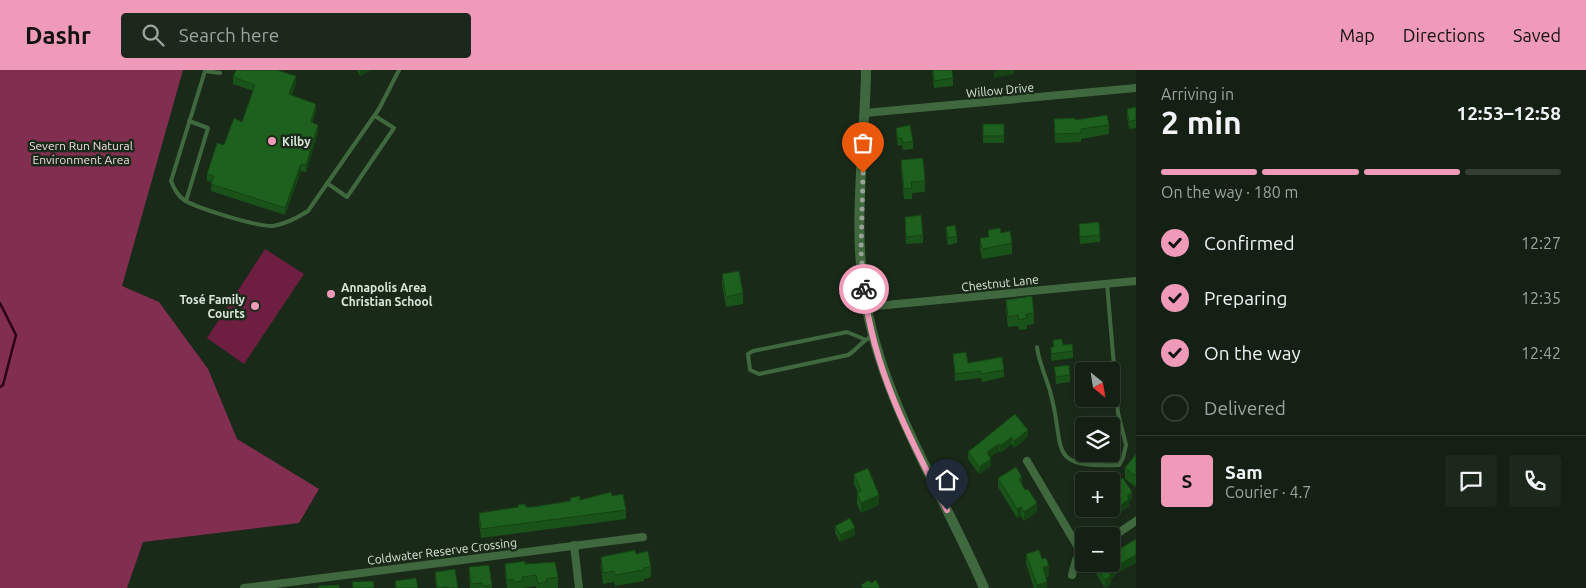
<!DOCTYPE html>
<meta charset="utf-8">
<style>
body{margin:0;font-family:Ubuntu,sans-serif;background:#1d281c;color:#f1f3f6;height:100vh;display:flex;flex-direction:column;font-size:19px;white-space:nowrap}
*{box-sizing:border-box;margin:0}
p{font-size:16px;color:#9da3a0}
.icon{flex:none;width:28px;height:28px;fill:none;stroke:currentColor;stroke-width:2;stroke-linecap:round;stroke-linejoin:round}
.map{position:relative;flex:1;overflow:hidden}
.drawer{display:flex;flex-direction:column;background:#142013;width:450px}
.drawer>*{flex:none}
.needle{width:32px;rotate:150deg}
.tools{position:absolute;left:1075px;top:292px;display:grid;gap:10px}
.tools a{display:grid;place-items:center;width:45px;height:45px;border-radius:5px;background:#142013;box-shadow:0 2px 8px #0003,0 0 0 1px #333e33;font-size:25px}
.pin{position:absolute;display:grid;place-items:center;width:42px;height:42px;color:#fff;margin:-51px -21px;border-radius:50% 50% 50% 0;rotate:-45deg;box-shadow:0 0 5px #0007}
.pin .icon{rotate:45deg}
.courier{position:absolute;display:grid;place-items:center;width:50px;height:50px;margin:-25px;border:4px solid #ef9ab8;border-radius:50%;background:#fff;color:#222;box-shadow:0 1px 6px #0007}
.headline em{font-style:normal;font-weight:600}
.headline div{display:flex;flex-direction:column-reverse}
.headline{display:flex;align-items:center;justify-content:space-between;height:85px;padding:0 25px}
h1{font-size:32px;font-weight:600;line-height:38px}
.bar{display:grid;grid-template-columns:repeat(4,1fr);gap:8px 5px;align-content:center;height:60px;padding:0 25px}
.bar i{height:6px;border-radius:4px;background:#333e33}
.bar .selected{background:#ef9ab8}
.bar p{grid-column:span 4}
.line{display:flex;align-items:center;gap:12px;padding:0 25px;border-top:1px solid #333e33}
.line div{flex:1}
.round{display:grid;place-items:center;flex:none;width:52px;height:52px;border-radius:5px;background:#1d281c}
ol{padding:0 25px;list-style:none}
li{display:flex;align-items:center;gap:15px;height:55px}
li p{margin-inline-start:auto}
li .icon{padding:5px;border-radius:50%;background:#ef9ab8;color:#111;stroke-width:4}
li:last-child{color:#9da3a0}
li i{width:28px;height:28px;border:2px solid #333e33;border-radius:50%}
header{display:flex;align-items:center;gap:30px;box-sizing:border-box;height:70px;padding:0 25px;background:#ef9ab8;color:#111}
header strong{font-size:24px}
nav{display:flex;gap:28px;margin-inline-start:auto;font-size:18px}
.search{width:350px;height:45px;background:#1d281c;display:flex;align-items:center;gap:12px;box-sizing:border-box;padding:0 18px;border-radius:5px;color:#9da3a0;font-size:19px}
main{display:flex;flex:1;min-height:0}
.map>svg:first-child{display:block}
.green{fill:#6d1e41}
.forest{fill:#812e50}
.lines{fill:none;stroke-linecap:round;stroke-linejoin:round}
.stream{stroke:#2c0315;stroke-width:2.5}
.service{stroke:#40683e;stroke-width:4}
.minor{stroke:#40683e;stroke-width:8}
.tertiary{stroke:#40683e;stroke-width:10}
.wall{fill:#1a5319}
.shaded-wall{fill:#154314}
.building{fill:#1e601d;stroke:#154314}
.done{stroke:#97a496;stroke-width:5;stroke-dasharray:0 9}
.route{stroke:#ef9ab8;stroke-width:6}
.poi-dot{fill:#ef9ab8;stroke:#1a2a19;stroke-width:2}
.labels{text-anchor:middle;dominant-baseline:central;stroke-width:5;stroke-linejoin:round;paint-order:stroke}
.street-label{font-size:12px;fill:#dbe5da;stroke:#1a2a19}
.poi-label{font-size:12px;font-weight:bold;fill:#dbe5da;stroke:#1a2a19;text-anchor:start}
.park-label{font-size:12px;fill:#f4dbe2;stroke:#1a2a19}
</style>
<header>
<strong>Dashr</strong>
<div class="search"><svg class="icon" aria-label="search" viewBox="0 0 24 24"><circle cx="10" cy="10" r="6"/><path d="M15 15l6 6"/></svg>Search here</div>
<nav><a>Map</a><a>Directions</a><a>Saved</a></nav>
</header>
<main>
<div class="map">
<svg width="1136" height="518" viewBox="0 0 1136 518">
<rect width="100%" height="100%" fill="#1a2a19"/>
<!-- green -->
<polygon class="green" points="265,179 304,204 244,294 207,268"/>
<!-- forest -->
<polygon class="forest" points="0,0 183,0 122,216 159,232 208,299 237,369 319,419 299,453 143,472 127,518 0,518"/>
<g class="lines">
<!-- stream -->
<polyline class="stream" points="0,233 16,265 3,315 0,317"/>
<!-- service -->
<g class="service">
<path d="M220,3L205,1L171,111C174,119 177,125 184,130C197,138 257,157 273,156C285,154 297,148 308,141L379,39L399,0"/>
<polyline points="327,113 347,127 394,58 375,46"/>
<polyline points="186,131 208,58 189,51"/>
<path d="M864,269L847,262L753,281L748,284L750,300L759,304L848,285C858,279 862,270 873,266"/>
<path d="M1037,277C1039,294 1047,308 1051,325C1066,380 1045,398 1119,395L1123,388L1126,375L1118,343L1107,214"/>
</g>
<!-- minor -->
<g class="minor">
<polyline points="865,43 1136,18"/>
<polyline points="866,237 1136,211"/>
<polyline points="1027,391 1082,484"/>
<polyline points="1111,468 1136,451"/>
<polyline points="574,475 579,518"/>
<polyline points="1072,505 1076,490 1084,483"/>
<polyline points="244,518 643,467"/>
</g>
<!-- tertiary -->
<path class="tertiary" d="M866,0C865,78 851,161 867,239C887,340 944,425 984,518"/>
</g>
<!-- wall -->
<g class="wall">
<polygon points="357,0 371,0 360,6"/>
<polygon points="932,0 953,8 953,16 934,18"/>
<polygon points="233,7 296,13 292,25 316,41 312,52 318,62 306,102 301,101 285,145 211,121 212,112 207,111 207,104 224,75 242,52 253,21 233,14"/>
<polygon points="1136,37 1136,58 1129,59 1127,46 1127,39"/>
<polygon points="1054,49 1075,50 1109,55 1109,64 1081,69 1081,72 1055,73"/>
<rect x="983" y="54" width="21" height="19"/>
<polygon points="896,58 913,71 913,79 903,80 902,75 898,76 896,65"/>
<polygon points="901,90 925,111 925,122 912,123 912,129 904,129 901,100"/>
<polygon points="905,147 923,165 923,173 906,174"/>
<polygon points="1079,154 1100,165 1100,172 1080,174"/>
<polygon points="946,157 957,166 957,173 948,175 946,164"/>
<polygon points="988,160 1001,163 1012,173 1012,184 982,189 980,179 980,168 988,167"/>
<polygon points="722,204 743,223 743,234 726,237 722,215"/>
<polygon points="1006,230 1034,243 1034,254 1027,255 1027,259 1019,260 1018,256 1008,257 1006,241"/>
<polygon points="1053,270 1073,281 1073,288 1051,291 1051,277 1053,277"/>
<polygon points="953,284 968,293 1004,300 1004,307 982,312 981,308 955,311"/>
<polygon points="1054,297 1070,305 1070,312 1056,314"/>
<polygon points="1015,344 1028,367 1014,378 1012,374 1000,383 999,381 990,387 991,396 979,404 968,389 968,382"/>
<polygon points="1082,362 1084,362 1084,379 1082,369"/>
<polygon points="1136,384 1136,417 1125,409 1125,398"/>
<polygon points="854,404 879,435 861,443 857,434 857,423 858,423 854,414"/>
<polygon points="998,408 1022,415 1037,442 1024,451 1021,446 1017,448 998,417"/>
<polygon points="1111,417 1132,429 1129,431 1129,436 1121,442 1111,428"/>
<polygon points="612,426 626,440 626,449 481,468 479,452 479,443 526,437 532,437 570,431 570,428 580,430"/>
<polygon points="835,456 855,465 840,472 835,463"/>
<polygon points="636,484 651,497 651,507 644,509 644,511 615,516 614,512 603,514 601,498 601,487"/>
<polygon points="1026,484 1042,489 1049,506 1046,507 1047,518 1034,518 1026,494"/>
<polygon points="505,494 525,494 558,507 558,518 537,518 536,516 523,518 507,518 505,504"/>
<polygon points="1094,494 1111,494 1116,504 1111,509 1111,514 1105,518 1094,500"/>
<polygon points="469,497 492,515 492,518 470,518 469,508"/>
<polygon points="435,502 458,518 436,518"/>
</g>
<!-- shaded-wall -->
<g class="shaded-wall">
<polygon points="360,0 371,0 360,6"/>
<polygon points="999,0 1014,0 1014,4 994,8 994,1"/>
<polygon points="296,6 296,13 289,32 289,24"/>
<polygon points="316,34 316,41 311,59 311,52"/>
<polygon points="318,55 318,62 306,102 306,95"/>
<polygon points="301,94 301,101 285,145 285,138"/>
<polygon points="1028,360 1028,367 1014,378 1014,371"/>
<polygon points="1012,367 1012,374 1000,383 1000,376"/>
<polygon points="999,374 999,381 987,389 987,382"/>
<polygon points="991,389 991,396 979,404 979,397"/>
<polygon points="1022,407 1022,416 1019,409"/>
<polygon points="1132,422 1132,429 1129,431 1129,436 1121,442 1121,435 1127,426"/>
<polygon points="879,425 879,435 861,443 861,433"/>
<polygon points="1037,433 1037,442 1024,451 1024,442"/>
<polygon points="1021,437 1021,446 1017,448 1017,439"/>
<polygon points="855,458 855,465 840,472 840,465"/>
<polygon points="1136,485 1136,493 1116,504 1111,509 1111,514 1105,518 1105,510 1109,502 1116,496"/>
<polygon points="1049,496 1049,506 1043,508 1043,497"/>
<polygon points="1047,512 1047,518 1037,518 1037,515"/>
</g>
<!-- building -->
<g class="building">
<polygon points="236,0 277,0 296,6 289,24 316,34 311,52 318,55 306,95 301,94 285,138 211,114 214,106 207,104 217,73 224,75 234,48 242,52 255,15 233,7"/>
<polygon points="933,0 952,0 953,8 934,11"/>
<polygon points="1136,37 1136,50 1129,52 1127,39"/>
<polygon points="1107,45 1109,55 1081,59 1081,63 1055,64 1054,49 1075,48 1075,50"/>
<rect x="983" y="54" width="21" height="12"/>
<polygon points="910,55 913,71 903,73 902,68 898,69 896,58"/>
<polygon points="923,88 925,111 911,112 912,118 904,119 901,90"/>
<polygon points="921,145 923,165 906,167 905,147"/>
<polygon points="1099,152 1100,165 1080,167 1079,154"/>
<polygon points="955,155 957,166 948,168 946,157"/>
<polygon points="1000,158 1001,163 1010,161 1012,173 982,179 980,168 989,167 988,160"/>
<polygon points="739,201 743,223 726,227 722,204"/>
<polygon points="1032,226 1034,243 1026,244 1027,248 1019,250 1018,245 1008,247 1006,230"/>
<polygon points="1062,269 1063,275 1072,274 1073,281 1051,284 1051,277 1054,277 1053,270"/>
<polygon points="966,282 968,293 1002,287 1004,300 982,304 981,301 955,304 953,284"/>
<polygon points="1069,295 1070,305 1056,307 1054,297"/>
<polygon points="1015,344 1028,360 1014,371 1012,367 1000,376 999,374 987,382 991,389 979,397 968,382"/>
<polygon points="1082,362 1084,362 1084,372"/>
<polygon points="1136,384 1136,406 1125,398"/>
<polygon points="1016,397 1022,407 1019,409 1025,420 1028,419 1037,433 1024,442 1021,437 1017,439 998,408"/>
<polygon points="868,398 879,425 861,433 857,423 861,421 854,404"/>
<polygon points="1123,408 1132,422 1127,426 1129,429 1121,435 1111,421 1111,417"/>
<polygon points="611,422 612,426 623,424 626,440 481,459 479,443 518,437 518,435 525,434 526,437 532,437 571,431 570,428 580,426 580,430"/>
<polygon points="850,448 855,458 840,465 835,456"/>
<polygon points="1136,469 1136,485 1116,496 1109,502 1111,506 1105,510 1095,494 1111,494 1111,484"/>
<polygon points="635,480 636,484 648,481 651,497 644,498 644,500 615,505 614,501 603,503 601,487"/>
<polygon points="1039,480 1042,489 1046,488 1049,496 1043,497 1047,512 1037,515 1026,484"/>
<polygon points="525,491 525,494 555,492 558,507 546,509 546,512 538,514 536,505 522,507 523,511 514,512 513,509 507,510 505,494"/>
<polygon points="489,495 492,515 483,516 482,513 471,514 469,497"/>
<polygon points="455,499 458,518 449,518 448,517 437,518 435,502"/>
<polygon points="416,508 418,518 396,518 395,511"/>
<polygon points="869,510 871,513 876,510 880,518 862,518 863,517 861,515"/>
<polygon points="373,511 374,518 353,518 352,512"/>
<polygon points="339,515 339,518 319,518 318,516"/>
</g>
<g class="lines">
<!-- done -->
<polyline class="done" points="863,103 861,181 864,219"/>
<!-- route -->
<path class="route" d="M864,219C873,298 910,370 947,440"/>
</g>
<!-- markers -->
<g class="poi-dot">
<circle cx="272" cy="71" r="5"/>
<circle cx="331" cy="224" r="5"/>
<circle cx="255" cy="236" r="5"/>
</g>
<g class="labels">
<!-- street labels -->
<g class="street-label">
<text transform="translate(1000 20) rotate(-5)">Willow Drive</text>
<text transform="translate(1000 213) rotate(-6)">Chestnut Lane</text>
<text transform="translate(442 481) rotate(-7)">Coldwater Reserve Crossing</text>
</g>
<!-- poi labels -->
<g class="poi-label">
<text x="282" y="71">Kilby</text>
<text x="341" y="217">Annapolis Area<tspan x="341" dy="14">Christian School</tspan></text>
<text x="245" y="229" text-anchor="end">Tosé Family<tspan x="245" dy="14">Courts</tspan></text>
</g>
<!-- park labels -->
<g class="park-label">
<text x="81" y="75">Severn Run Natural<tspan x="81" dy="14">Environment Area</tspan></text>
</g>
</g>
</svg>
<div class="tools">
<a><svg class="needle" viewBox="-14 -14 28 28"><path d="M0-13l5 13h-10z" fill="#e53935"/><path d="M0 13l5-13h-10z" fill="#9da3a0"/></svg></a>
<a><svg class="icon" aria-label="layers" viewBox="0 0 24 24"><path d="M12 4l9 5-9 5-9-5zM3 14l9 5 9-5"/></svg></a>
<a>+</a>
<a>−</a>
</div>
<div class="pin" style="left:863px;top:103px;background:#ea580c"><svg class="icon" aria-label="bag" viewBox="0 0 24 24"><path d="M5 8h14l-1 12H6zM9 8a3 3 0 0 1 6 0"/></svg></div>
<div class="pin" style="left:947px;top:440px;background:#1f2937"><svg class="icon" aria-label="home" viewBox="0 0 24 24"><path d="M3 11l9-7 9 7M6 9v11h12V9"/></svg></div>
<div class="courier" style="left:864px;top:219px"><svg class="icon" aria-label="bike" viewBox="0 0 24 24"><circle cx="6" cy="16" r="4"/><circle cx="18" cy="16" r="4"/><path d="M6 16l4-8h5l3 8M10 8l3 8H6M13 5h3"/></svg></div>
</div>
<section class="drawer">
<div class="headline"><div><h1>2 min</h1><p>Arriving in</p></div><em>12:53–12:58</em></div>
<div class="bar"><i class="selected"></i><i class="selected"></i><i class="selected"></i><i></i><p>On the way · 180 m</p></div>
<ol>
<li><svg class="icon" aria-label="check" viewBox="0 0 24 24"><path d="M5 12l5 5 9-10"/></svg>Confirmed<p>12:27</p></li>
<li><svg class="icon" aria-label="check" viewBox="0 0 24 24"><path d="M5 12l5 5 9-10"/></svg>Preparing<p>12:35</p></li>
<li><svg class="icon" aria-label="check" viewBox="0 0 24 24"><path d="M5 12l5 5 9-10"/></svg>On the way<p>12:42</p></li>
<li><i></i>Delivered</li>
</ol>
<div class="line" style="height:90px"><b class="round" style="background:#ef9ab8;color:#111">S</b><div><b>Sam</b><p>Courier · 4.7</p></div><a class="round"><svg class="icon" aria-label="chat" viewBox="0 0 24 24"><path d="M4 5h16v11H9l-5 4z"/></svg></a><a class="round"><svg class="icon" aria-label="phone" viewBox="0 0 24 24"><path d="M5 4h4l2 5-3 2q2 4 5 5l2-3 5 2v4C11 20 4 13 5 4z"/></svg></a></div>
</section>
</main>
